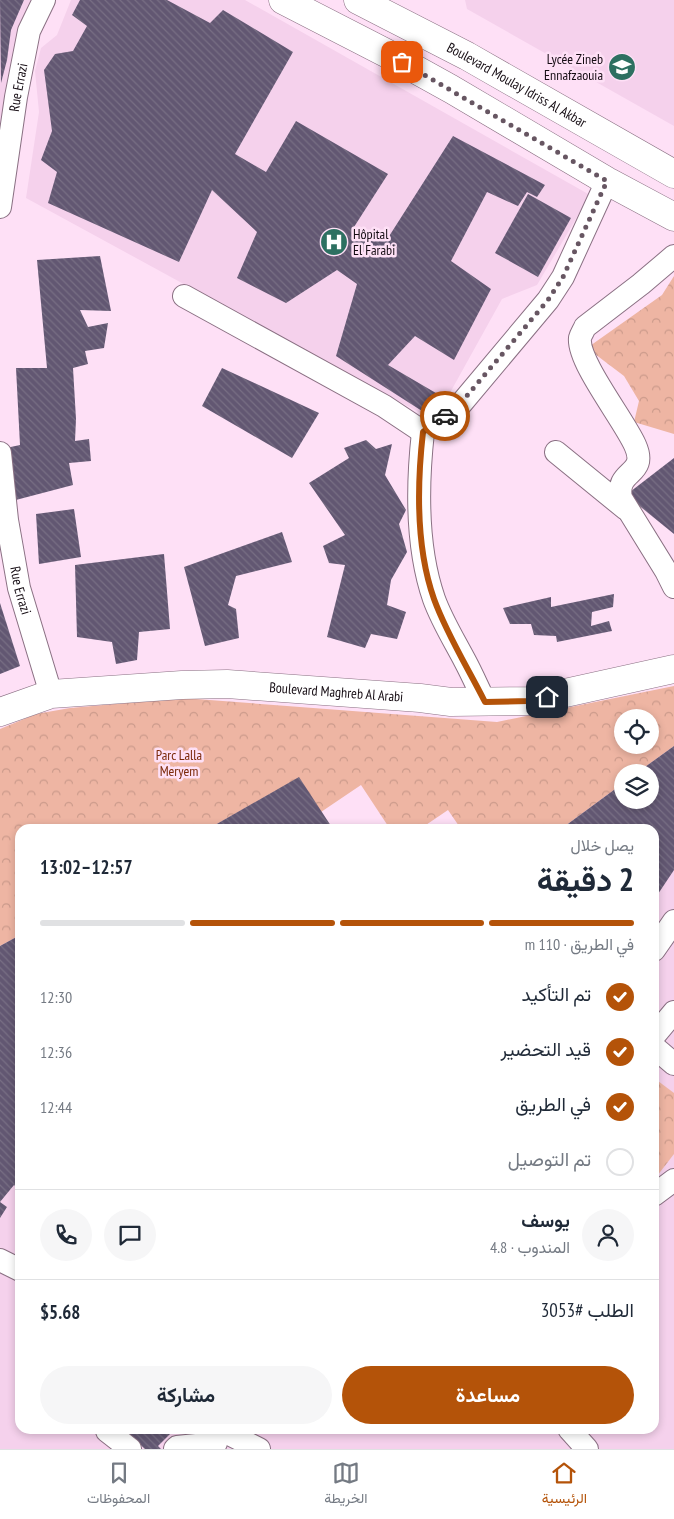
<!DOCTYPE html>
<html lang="ar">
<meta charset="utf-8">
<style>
body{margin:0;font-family:"PT Sans Narrow",Vazirmatn,sans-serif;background:#f6f6f7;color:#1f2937;direction:rtl;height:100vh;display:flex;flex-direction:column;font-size:19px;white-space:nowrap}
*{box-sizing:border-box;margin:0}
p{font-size:16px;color:#747a83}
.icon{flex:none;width:28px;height:28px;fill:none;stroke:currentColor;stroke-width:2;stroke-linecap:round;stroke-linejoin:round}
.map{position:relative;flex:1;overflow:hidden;direction:ltr}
.side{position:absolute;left:15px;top:824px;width:644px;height:610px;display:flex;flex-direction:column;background:#fff;border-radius:15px;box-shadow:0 2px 8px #0003;direction:rtl}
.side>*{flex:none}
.tools{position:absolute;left:614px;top:709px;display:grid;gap:10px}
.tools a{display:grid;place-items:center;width:45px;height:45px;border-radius:50%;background:#fff;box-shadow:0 2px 8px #0003;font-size:25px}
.pin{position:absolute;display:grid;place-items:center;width:42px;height:42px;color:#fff;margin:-21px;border-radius:10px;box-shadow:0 2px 8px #0006}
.courier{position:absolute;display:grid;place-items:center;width:50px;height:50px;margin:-25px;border:4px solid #b45309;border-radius:50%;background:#fff;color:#222;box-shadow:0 1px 6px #0007}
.overview em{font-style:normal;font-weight:700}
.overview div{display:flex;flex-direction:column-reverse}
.overview{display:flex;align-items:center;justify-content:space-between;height:85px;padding:0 25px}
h1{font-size:32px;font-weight:700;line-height:38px}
.bar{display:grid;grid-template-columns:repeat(4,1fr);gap:8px 5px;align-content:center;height:60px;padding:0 25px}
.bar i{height:6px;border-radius:4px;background:#e0e1e3}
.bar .active{background:#b45309}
.bar p{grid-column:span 4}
.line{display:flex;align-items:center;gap:12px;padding:0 25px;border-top:1px solid #e0e1e3}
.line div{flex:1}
.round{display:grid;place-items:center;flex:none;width:52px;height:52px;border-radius:26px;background:#f6f6f7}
ol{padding:0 25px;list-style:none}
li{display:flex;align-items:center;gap:15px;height:55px}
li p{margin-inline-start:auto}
li .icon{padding:5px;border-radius:50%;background:#b45309;color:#fff;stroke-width:4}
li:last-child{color:#747a83}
li i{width:28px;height:28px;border:2px solid #e0e1e3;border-radius:50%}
.cta{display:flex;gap:10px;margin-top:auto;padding:10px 25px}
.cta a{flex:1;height:58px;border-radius:30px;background:#b45309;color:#fff;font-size:20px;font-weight:700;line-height:58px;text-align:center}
.cta a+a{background:#f6f6f7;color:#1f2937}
.dock{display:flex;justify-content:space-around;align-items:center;height:70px;border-top:1px solid #e0e1e3;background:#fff;font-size:14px;color:#747a83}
.dock a{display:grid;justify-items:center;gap:2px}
.dock .active{color:#b45309}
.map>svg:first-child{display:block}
.built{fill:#f5d1ec}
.park{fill:url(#park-crowns);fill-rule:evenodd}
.building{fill:url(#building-back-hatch)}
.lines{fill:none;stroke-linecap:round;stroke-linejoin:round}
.minor-casing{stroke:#8a7083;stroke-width:24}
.major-casing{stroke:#8a7083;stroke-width:29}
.minor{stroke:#fff;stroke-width:22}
.major{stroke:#fff;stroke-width:28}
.done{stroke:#675662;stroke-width:5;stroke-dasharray:0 9}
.route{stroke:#b45309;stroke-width:6}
.labels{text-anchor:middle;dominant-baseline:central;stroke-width:5;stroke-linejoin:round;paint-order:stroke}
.poi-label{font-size:14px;fill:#150c13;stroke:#fee0f6;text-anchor:end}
.street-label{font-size:14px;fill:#150c13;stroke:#fee0f6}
.park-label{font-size:14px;fill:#7a2808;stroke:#fee0f6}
</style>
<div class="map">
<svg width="674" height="1449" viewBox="0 0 674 1449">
<defs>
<pattern id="park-crowns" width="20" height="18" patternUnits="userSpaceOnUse" patternTransform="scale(1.25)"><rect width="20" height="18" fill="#eeb5a3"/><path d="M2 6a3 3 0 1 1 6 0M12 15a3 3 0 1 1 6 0" fill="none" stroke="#cb9a8b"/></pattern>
<pattern id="building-back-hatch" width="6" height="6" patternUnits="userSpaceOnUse" patternTransform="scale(1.25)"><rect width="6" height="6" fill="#625772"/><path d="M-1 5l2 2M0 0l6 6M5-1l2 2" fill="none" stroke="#786f84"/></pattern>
</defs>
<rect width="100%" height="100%" fill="#fee0f6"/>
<!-- built -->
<g class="built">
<polygon points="0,0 35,0 0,144"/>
<polygon points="71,0 245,0 590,195 537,285 502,299 446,400 424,415 26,198 39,112 35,71 41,48 57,35"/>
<polygon points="465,0 674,0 674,126 467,9"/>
<polygon points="674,746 674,1449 0,1449 0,946 20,935 20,1429 654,1429 654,829 561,829 622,784 622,800 650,800 650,772 638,772"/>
</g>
<!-- park -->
<g class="park">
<polygon points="674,276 674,434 634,422 639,401 624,376 587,348 662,295"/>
<path d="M674,686V746L638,772H622V784L561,829H461L448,810L420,829H390L361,785L321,812L299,778L208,829H20V935L0,946V729L36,714L70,708L183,698L497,722ZM622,718H650V745H622Z"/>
<polygon points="654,1078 674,1093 674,1154 654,1180"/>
</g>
<!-- building -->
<g class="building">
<polygon points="0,0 24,0 11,30 7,60 1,83"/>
<polygon points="80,0 167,0 210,23 223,10 293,52 235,154 266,172 296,121 388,174 354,227 386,241 453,136 545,185 537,197 527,192 518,206 487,192 451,261 491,289 454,360 415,336 388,365 441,396 422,411 336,356 357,284 337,270 286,303 237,278 257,232 212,190 179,262 48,203 57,172 41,160 52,131 44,70 55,54 73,51 87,26 72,15"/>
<polygon points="528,194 571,218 538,277 495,253"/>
<polygon points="100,256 111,311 80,310 88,327 108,323 104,348 85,351 88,364 73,368 76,419 75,441 89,439 91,461 69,463 73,485 12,501 6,448 20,445 16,368 47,368 37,260"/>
<polygon points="222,368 319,413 292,458 202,406"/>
<polygon points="366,440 376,449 392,444 385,475 406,510 399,524 407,552 391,580 387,605 406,612 397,639 371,634 365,648 327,637 345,565 329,563 323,546 345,535 309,483 349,458 344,448"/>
<polygon points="674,458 674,534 626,495"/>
<polygon points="74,509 81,557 39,564 36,514"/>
<polygon points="282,532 292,562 236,576 228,605 236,609 239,638 205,646 184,567"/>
<polygon points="164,554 170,629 139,632 137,660 116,664 112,642 77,637 75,565"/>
<polygon points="614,594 613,607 592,612 591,626 609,621 612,631 557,642 556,636 534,635 531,624 510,624 503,608 551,597 551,607"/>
<polygon points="0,603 20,666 0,674"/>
<polygon points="674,746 674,870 654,900 654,829 561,829 622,784 622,800 650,800 650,772 638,772"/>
<polygon points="299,777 333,829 208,829"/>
<polygon points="20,935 20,1190 14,1185 0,1202 7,1207 0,1218 0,946"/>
<polygon points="123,1429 175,1429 158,1446 161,1449 145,1449"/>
</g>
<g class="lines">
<!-- minor casing -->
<g class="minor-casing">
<g id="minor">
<path id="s1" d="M0,207L16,97L29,31L44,0"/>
<path d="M674,256L641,284L585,327C584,330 581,334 580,338C577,361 624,420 635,445C649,476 615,469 621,498L666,571L674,587"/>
<polyline points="184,296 384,406 423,432"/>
<polyline points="556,452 626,509"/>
<path id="s2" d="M0,453L7,520L19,588L51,694"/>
<path d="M485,702C478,688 472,674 465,661C454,640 442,621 434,599C416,547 417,486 423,432L460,405L548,300L563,277L607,181"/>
<polyline points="654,950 674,921"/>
<polyline points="654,1036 674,1012"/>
<polyline points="654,1047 674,1064"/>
<polyline points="654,1195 674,1180"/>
<polyline points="0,1260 20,1270"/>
<polyline points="108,1429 107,1431 130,1449"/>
<polyline points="569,1429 587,1449"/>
<polyline points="221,1430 259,1449"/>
<polyline points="175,1449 177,1447 216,1443"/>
</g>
</g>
<!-- major casing -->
<g class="major-casing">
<g id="major">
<polyline points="283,0 386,53 451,89 607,181 674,217"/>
<path id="s3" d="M358,0L467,56L674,174"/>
<path id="s4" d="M0,712L51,694L182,685L227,684L420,698L451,702L529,701L674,669"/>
</g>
</g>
<!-- minor -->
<use href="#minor" class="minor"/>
<!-- major -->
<use href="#major" class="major"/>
</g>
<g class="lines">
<!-- done -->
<polyline class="done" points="402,62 607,181 563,277 548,300 460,404 445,416"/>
<!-- route -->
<path class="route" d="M445,416L423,432C417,485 416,548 434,599C447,635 468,668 485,702L528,701L547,697"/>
</g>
<!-- icons -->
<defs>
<g id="school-disc" transform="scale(1.4375)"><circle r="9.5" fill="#2d7061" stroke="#fee0f6"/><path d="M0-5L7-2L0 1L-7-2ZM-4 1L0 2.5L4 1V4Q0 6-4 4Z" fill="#fff"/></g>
<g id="hospital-disc" transform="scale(1.4375)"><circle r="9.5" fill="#2d7061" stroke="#fee0f6"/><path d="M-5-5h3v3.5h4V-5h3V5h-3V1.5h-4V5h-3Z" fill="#fff"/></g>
</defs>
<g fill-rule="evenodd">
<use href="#school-disc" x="622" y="67"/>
<use href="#hospital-disc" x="334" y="242"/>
</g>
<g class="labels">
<!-- poi labels -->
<g class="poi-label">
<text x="603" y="59">Lycée Zineb<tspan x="603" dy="16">Ennafzaouia</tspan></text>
<text x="353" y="234" text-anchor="start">Hôpital<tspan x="353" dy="16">El Farabi</tspan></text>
</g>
<!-- street labels -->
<g class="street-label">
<text stroke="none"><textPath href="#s3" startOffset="180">Boulevard Moulay Idriss Al Akbar</textPath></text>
<text stroke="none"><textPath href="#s1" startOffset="121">Rue Errazi</textPath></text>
<text stroke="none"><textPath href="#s2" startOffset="139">Rue Errazi</textPath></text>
<text stroke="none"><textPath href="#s4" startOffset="340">Boulevard Maghreb Al Arabi</textPath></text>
</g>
<!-- park labels -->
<g class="park-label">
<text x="179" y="755">Parc Lalla<tspan x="179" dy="16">Meryem</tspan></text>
</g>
</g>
</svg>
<div class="tools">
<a><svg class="icon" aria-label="locate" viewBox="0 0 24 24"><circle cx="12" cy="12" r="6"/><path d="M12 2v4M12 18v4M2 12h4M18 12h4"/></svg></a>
<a><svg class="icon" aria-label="layers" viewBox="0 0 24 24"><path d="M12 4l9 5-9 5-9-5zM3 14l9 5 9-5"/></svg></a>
</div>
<div class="pin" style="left:402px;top:62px;background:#ea580c"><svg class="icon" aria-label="bag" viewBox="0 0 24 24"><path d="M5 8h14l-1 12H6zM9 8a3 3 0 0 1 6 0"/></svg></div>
<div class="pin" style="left:547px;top:697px;background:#1f2937"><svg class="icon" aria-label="home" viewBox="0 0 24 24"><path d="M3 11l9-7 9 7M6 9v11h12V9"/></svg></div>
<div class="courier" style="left:445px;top:416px"><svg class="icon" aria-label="car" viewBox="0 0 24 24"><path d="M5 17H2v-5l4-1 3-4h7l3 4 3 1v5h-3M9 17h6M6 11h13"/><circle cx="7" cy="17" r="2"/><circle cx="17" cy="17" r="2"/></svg></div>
<section class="side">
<div class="overview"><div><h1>2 دقيقة</h1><p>يصل خلال</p></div><em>12:57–13:02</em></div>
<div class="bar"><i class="active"></i><i class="active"></i><i class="active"></i><i></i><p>في الطريق · 110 m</p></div>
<ol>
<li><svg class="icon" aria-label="check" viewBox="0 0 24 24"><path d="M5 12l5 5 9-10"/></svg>تم التأكيد<p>12:30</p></li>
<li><svg class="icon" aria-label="check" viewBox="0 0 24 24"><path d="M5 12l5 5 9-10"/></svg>قيد التحضير<p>12:36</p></li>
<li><svg class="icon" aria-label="check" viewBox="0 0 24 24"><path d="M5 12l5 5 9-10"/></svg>في الطريق<p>12:44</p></li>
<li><i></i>تم التوصيل</li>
</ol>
<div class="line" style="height:90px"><a class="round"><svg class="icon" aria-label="person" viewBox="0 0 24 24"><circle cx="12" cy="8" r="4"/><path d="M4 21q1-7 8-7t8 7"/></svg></a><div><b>يوسف</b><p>المندوب · 4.8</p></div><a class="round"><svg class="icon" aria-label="chat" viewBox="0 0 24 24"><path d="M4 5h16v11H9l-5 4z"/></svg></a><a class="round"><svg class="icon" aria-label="phone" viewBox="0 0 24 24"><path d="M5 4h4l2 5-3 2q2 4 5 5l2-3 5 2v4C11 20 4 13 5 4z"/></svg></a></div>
<div class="line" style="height:65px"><div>الطلب #3053</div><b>$5.68</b></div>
<div class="cta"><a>مساعدة</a><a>مشاركة</a></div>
</section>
</div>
<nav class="dock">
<a class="active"><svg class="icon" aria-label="home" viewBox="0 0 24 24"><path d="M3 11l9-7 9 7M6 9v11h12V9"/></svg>الرئيسية</a>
<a><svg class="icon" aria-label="map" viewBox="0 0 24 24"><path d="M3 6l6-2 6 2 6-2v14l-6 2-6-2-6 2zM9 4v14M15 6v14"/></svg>الخريطة</a>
<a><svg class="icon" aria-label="saved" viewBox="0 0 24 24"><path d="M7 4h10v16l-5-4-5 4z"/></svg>المحفوظات</a>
</nav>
